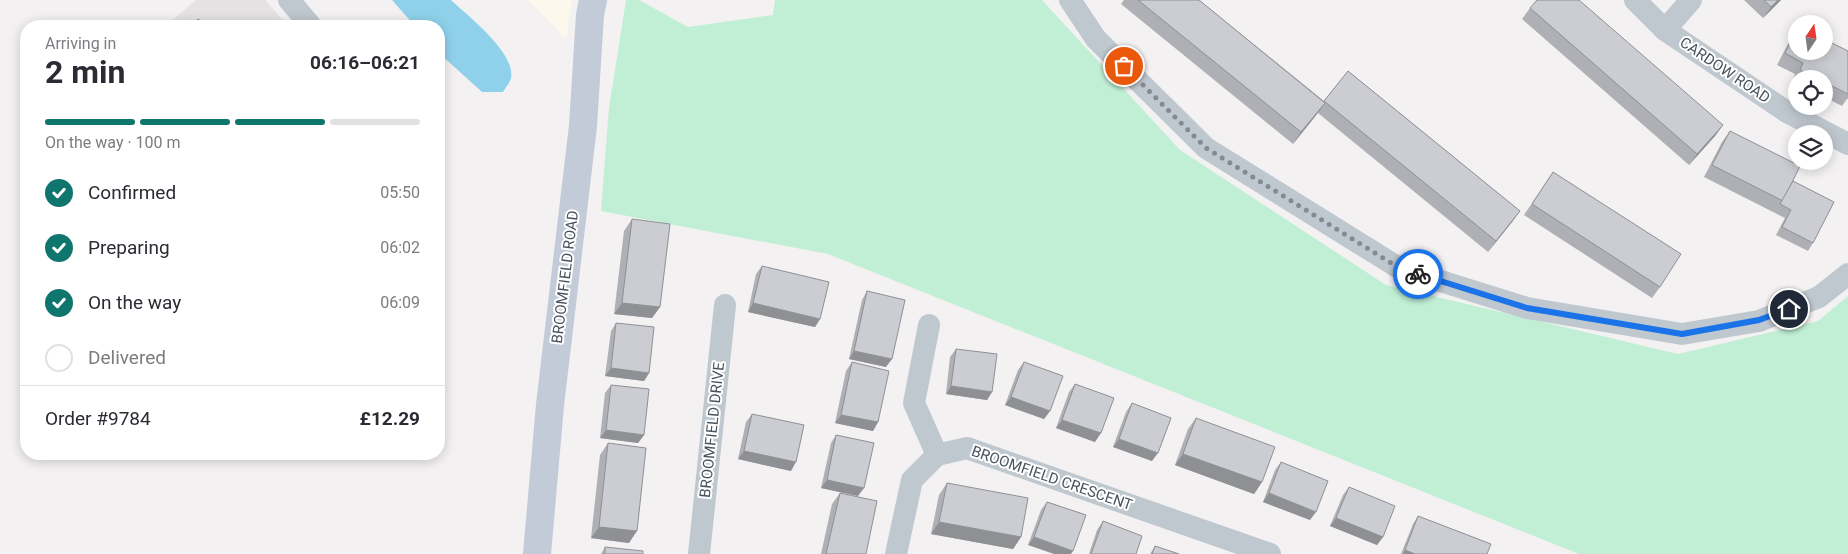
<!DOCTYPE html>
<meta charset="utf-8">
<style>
body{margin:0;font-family:Roboto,sans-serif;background:#f2f2f3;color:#2b2b33;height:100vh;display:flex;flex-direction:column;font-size:19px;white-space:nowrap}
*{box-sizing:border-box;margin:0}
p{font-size:16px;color:#7c7c81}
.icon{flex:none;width:28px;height:28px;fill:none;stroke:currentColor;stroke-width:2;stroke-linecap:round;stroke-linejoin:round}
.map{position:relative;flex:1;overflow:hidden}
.details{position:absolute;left:20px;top:20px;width:425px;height:440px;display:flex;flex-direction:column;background:#fff;border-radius:20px;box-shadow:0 2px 12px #0003}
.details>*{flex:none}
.needle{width:32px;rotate:13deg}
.fabs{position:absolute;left:1788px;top:15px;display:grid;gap:10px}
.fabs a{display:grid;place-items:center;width:45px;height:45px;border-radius:50%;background:#fff;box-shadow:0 2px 12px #0003;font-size:25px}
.pin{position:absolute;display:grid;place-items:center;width:42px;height:42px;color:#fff;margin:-21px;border:2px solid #fff;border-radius:50%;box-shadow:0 1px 5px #0007}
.courier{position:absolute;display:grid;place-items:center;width:50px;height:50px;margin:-25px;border:4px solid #1a73e8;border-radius:50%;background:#fff;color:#222;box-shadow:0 1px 6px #0007}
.summary em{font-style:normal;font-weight:700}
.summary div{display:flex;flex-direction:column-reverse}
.summary{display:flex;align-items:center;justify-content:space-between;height:85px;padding:0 25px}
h1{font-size:32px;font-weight:700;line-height:38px}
.bar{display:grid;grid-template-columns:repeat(4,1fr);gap:8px 5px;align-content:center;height:60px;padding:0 25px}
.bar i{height:6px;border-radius:4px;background:#e1e1e2}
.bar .active{background:#0f766e}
.bar p{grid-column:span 4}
.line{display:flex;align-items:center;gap:12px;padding:0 25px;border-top:1px solid #e1e1e2}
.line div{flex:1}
ol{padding:0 25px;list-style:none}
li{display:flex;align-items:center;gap:15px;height:55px}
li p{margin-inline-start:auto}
li .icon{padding:5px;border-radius:50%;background:#0f766e;color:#fff;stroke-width:4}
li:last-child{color:#7c7c81}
li i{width:28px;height:28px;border:2px solid #e1e1e2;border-radius:50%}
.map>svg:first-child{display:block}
.commercial{fill:#fcf9ec}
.education{fill:#e4e2e3}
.green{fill:#c1efd6}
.water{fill:#8fd1eb}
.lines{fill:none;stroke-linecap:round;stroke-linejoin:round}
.street{stroke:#bfc7cf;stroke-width:22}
.secondary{stroke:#c2cbd7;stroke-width:28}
.wall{fill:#afb0b5}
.shaded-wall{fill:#8e9094}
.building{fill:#cbcdd3;stroke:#8e9094}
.done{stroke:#848a91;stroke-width:5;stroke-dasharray:0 9}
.route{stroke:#1a73e8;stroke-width:6}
.labels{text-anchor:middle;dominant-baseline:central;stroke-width:4;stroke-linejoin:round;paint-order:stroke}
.street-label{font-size:15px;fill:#49535e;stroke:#fff}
</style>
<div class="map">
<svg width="1848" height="554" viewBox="0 0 1848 554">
<rect width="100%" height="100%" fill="#f3f1f1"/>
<!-- commercial -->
<polygon class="commercial" points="528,0 572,0 566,39"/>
<!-- education -->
<polygon class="education" points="196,0 265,0 288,26 166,26"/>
<!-- green -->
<polygon class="green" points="626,0 639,0 688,27 773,15 775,0 1042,0 1180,150 1386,285 1678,354 1818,321 1848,296 1848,554 1579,554 828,254 601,211 609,108"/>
<!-- water -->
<path class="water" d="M392,0H451C468,16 516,53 511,78C510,83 505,88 503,92H482L439,53V26H415Z"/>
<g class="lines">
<!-- street -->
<g class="street">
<polyline points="289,0 311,26"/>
<polyline points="1070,0 1096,39 1206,148 1399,268 1527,308 1682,334 1759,321 1819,297 1848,274"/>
<polyline points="1635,0 1665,30 1787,112 1848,144"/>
<polyline points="1665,30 1691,0"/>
<polyline points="929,325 914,403 937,455"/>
<polyline points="699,554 725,305"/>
<polyline points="896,554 912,480 937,455 967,448 1270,554"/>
</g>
<!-- secondary -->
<polyline class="secondary" points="537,554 550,405 583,126 590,15 593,0"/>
</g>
<!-- wall -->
<g class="wall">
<polygon points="1124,0 1199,0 1324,101 1348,71 1520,211 1512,222 1488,252 1318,113 1293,144 1121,4"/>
<polygon points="1744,0 1781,0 1763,18"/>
<polygon points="1530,8 1723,125 1715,136 1689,165 1522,19"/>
<polygon points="1796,29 1796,51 1848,51 1848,99 1847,99 1842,106 1824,97 1824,79 1796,79 1796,83 1792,81 1795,74 1777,65 1791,38"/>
<polygon points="1730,131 1793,181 1813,243 1808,251 1776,235 1785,218 1704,177 1722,142"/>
<polygon points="1553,172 1660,287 1652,298 1524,215"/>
<polygon points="632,219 660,307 652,318 614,314 624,231"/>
<polygon points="762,266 820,319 815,327 748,312 756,274"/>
<polygon points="867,291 886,367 849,359 862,300"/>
<polygon points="616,323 649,373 644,381 605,376 611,331"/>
<polygon points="956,349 992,392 987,400 946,394 950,357"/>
<polygon points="852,362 878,422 873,431 835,423 846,371"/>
<polygon points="1024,362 1050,411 1044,419 1005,405 1018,370"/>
<polygon points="1075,384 1095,442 1056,428 1069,392"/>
<polygon points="611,385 644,435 638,443 600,438 605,393"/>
<polygon points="1132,403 1152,461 1113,447 1126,412"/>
<polygon points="752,414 791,471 738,459 746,422"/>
<polygon points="1196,418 1262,482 1254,494 1175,465 1188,429"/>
<polygon points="836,435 858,496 821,488 831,443"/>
<polygon points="608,443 629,543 591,538 600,455"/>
<polygon points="1281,462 1310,520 1263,502 1275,470"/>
<polygon points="947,483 1021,537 1013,549 931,534 939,495"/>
<polygon points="1349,487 1383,537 1377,545 1330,526 1343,495"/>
<polygon points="840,493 866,554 821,554 832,504"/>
<polygon points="1047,502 1086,515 1028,545 1041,510"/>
<polygon points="1418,516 1487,554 1401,554 1413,524"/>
<polygon points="1103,521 1136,554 1089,554 1097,530"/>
<polygon points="1155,546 1179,554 1150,554"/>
<polygon points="605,547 643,554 601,554"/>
</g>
<!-- shaded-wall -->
<g class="shaded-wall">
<polygon points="1778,0 1781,0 1763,18 1771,7"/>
<polygon points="1325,103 1317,114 1293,144 1301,132"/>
<polygon points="1723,125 1715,136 1689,165 1697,154"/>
<polygon points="1520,211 1512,222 1488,252 1496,241"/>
<polygon points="622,303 660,307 652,318 614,314"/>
<polygon points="753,303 820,319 815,327 748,312"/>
<polygon points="854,351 892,359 886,367 849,359"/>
<polygon points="611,368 649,373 644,381 605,376"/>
<polygon points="951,386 992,392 987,400 946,394"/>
<polygon points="1011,397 1050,411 1044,419 1005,405"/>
<polygon points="841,415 878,422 873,431 835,423"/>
<polygon points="1062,420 1101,433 1095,442 1056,428"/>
<polygon points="606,430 644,435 638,443 600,438"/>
<polygon points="1119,439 1158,453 1152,461 1113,447"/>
<polygon points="744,451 796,462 791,471 738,459"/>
<polygon points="1183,454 1262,482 1254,494 1175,465"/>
<polygon points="827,480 864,488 858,496 821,488"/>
<polygon points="1269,493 1316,512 1310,520 1263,502"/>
<polygon points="1336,518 1383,537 1377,545 1330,526"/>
<polygon points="939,522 1021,537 1013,549 931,534"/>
<polygon points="599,527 637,531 629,543 591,538"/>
<polygon points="1034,537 1073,551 1071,554 1054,554 1028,545"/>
<polygon points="1405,550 1415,554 1403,554"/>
</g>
<!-- building -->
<g class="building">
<polygon points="1138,0 1199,0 1325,103 1301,132"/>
<polygon points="1537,0 1579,0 1723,125 1697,154 1530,8"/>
<polygon points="1764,0 1778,0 1771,7"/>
<polygon points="198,19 207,26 192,26"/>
<polygon points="1796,31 1796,51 1824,51 1824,39 1848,51 1848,94 1824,82 1824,79 1818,79 1800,70 1803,63 1785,53"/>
<polygon points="1348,71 1520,211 1496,241 1324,101"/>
<polygon points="1730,131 1800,166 1783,201 1712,165"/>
<polygon points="1553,172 1681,254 1660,287 1532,204"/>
<polygon points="1793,181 1834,202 1813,243 1782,227 1791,210 1780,204"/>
<polygon points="632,219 670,224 660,307 622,303"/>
<polygon points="762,266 829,282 820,319 753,303"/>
<polygon points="867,291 905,300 892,359 854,351"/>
<polygon points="616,323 654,327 649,373 611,368"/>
<polygon points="956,349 997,354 992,392 951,386"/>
<polygon points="852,362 889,371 878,422 841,415"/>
<polygon points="1024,362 1063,376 1050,411 1011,397"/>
<polygon points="1075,384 1114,398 1101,433 1062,420"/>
<polygon points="611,385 649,389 644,435 606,430"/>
<polygon points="1132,403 1171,418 1158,453 1119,439"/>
<polygon points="752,414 804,425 796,462 744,451"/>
<polygon points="1196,418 1275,447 1262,482 1183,454"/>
<polygon points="836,435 874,443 864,488 827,480"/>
<polygon points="608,443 646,448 637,531 599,527"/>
<polygon points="1281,462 1328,481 1316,512 1269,493"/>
<polygon points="947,483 1028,498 1021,537 939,522"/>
<polygon points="1349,487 1395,506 1383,537 1336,518"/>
<polygon points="840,493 877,501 866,554 826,554"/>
<polygon points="1047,502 1086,515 1073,551 1034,537"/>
<polygon points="1418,516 1491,544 1487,554 1415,554 1405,550"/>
<polygon points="1103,521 1142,536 1136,554 1091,554"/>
<polygon points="1155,546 1179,554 1152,554"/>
<polygon points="605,547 643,551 643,554 605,554"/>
</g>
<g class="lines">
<!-- done -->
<polyline class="done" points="1124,66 1206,148 1399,268 1418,274"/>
<!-- route -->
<polyline class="route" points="1418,274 1527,308 1682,334 1759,320 1789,309"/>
</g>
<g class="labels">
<!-- street labels -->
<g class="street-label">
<text transform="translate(1725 70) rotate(34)">CARDOW ROAD</text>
<text transform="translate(565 277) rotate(-83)">BROOMFIELD ROAD</text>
<text transform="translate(712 430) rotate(-84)">BROOMFIELD DRIVE</text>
<text transform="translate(1052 478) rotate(19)">BROOMFIELD CRESCENT</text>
</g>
</g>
</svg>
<div class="fabs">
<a><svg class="needle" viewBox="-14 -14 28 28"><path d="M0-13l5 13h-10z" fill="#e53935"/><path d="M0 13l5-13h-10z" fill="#7c7c81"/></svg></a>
<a><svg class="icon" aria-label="locate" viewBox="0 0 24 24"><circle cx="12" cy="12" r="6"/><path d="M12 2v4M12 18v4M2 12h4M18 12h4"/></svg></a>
<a><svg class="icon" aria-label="layers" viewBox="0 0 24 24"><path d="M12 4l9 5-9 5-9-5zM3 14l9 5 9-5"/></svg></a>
</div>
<div class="pin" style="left:1124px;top:66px;background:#ea580c"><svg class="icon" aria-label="bag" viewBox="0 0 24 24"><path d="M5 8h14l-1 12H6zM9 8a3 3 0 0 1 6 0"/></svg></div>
<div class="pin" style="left:1789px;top:309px;background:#1f2937"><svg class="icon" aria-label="home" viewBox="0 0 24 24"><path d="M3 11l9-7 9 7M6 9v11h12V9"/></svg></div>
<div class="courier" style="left:1418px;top:274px"><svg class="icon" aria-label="bike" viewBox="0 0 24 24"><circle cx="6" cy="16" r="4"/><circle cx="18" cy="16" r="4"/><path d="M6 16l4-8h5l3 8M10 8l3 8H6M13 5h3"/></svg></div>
<section class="details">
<div class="summary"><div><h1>2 min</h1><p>Arriving in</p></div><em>06:16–06:21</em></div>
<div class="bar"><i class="active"></i><i class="active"></i><i class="active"></i><i></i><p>On the way · 100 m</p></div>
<ol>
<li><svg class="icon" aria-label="check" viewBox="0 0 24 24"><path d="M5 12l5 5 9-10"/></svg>Confirmed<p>05:50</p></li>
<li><svg class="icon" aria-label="check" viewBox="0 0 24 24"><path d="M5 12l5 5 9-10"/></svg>Preparing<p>06:02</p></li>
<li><svg class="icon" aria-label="check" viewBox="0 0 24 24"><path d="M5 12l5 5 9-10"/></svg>On the way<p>06:09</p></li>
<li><i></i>Delivered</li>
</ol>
<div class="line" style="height:65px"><div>Order #9784</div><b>£12.29</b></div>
</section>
</div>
